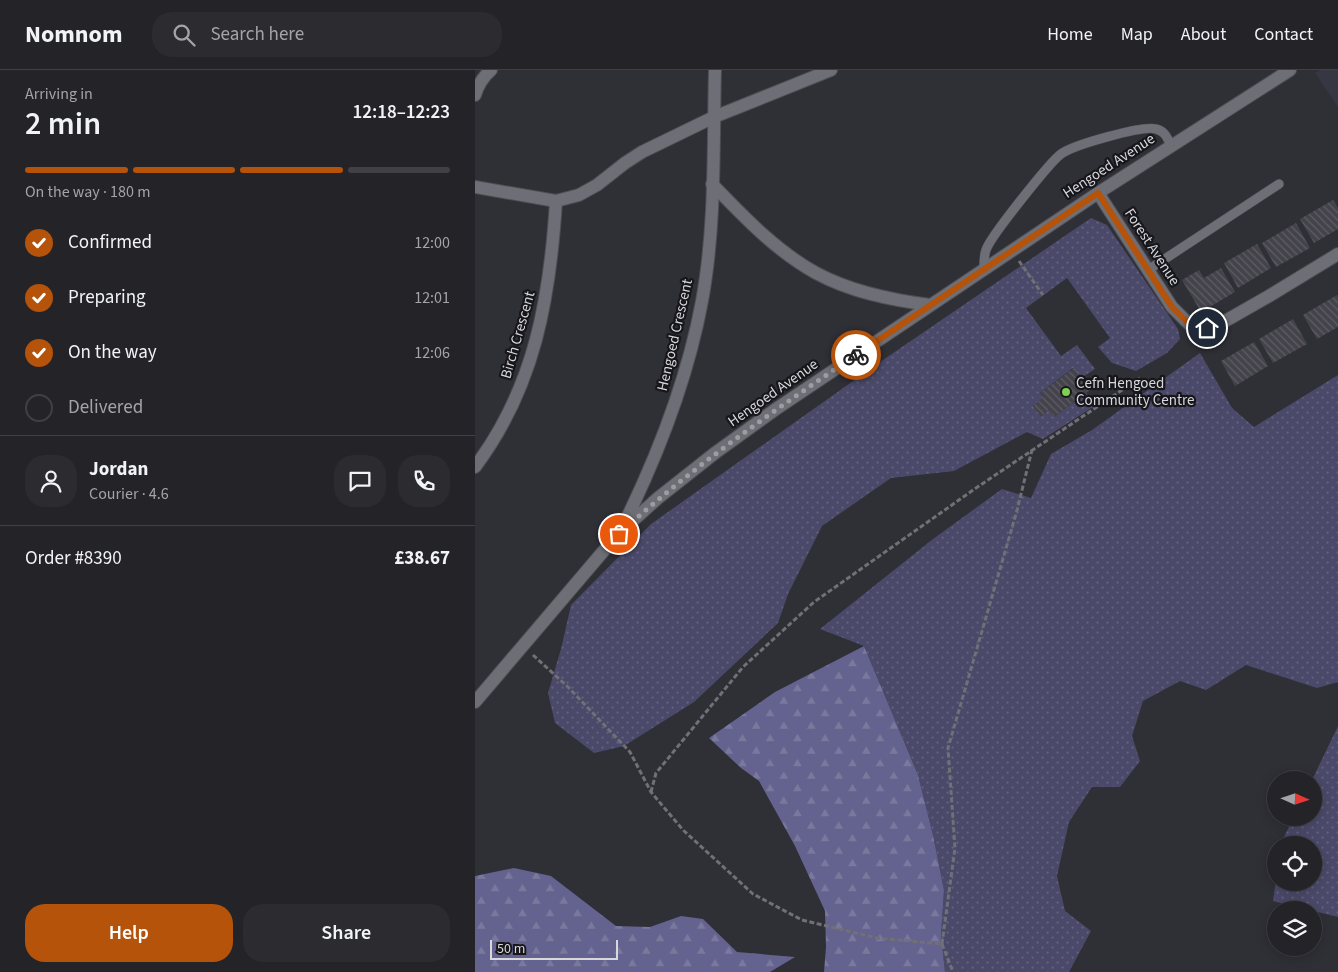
<!DOCTYPE html>
<meta charset="utf-8">
<style>
body{margin:0;font-family:"Source Sans 3",sans-serif;background:#2b2b30;color:#f1f3f6;height:100vh;display:flex;flex-direction:column;font-size:19px;white-space:nowrap}
*{box-sizing:border-box;margin:0}
p{font-size:16px;color:#a3a4a8}
.icon{flex:none;width:28px;height:28px;fill:none;stroke:currentColor;stroke-width:2;stroke-linecap:round;stroke-linejoin:round}
.map{position:relative;flex:1;overflow:hidden}
.drawer{display:flex;flex-direction:column;background:#232328;width:475px}
.drawer>*{flex:none}
.needle{width:32px;rotate:93deg}
.buttons{position:absolute;left:792px;top:701px;display:grid;gap:10px}
.buttons a{display:grid;place-items:center;width:55px;height:55px;border-radius:50%;background:#232328;box-shadow:0 2px 12px #0003,0 0 0 1px #404045;font-size:25px}
.scale{position:absolute;left:15px;bottom:12px;width:128px;box-sizing:border-box;padding-left:5px;border:2px solid #d7d7dc;border-top:0;font-size:14px;line-height:18px;white-space:nowrap;color:#d7d7dc;-webkit-text-stroke:4px #17171b;paint-order:stroke}
.pin{position:absolute;display:grid;place-items:center;width:42px;height:42px;color:#fff;margin:-21px;border:2px solid #fff;border-radius:50%;box-shadow:0 1px 5px #0007}
.courier{position:absolute;display:grid;place-items:center;width:50px;height:50px;margin:-25px;border:4px solid #b45309;border-radius:50%;background:#fff;color:#222;box-shadow:0 1px 6px #0007}
.overview em{font-style:normal;font-weight:600}
.overview div{display:flex;flex-direction:column-reverse}
.overview{display:flex;align-items:center;justify-content:space-between;height:85px;padding:0 25px}
h1{font-size:32px;font-weight:600;line-height:38px}
.bar{display:grid;grid-template-columns:repeat(4,1fr);gap:8px 5px;align-content:center;height:60px;padding:0 25px}
.bar i{height:6px;border-radius:4px;background:#404045}
.bar .active{background:#b45309}
.bar p{grid-column:span 4}
.line{display:flex;align-items:center;gap:12px;padding:0 25px;border-top:1px solid #404045}
.line div{flex:1}
.round{display:grid;place-items:center;flex:none;width:52px;height:52px;border-radius:20px;background:#2b2b30}
ol{padding:0 25px;list-style:none}
li{display:flex;align-items:center;gap:15px;height:55px}
li p{margin-inline-start:auto}
li .icon{padding:5px;border-radius:50%;background:#b45309;color:#fff;stroke-width:4}
li:last-child{color:#a3a4a8}
li i{width:28px;height:28px;border:2px solid #404045;border-radius:50%}
.button{display:flex;gap:10px;margin-top:auto;padding:10px 25px}
.button a{flex:1;height:58px;border-radius:20px;background:#b45309;color:#fff;font-size:20px;font-weight:600;line-height:58px;text-align:center}
.button a+a{background:#2b2b30;color:#f1f3f6}
header{display:flex;align-items:center;gap:30px;box-sizing:border-box;height:70px;padding:0 25px;background:#232328;border-bottom:1px solid #404045}
header strong{font-size:24px}
nav{display:flex;gap:28px;margin-inline-start:auto;font-size:18px}
.search{width:350px;height:45px;background:#2b2b30;display:flex;align-items:center;gap:12px;box-sizing:border-box;padding:0 18px;border-radius:20px;color:#a3a4a8;font-size:19px}
main{display:flex;flex:1;min-height:0}
.map>svg:first-child{display:block}
.built{fill:#373744}
.grass{fill:url(#grass-dots)}
.forest{fill:url(#forest-firs)}
.building{fill:url(#building-back-hatch)}
.lines{fill:none;stroke-linecap:round;stroke-linejoin:round}
.lane-casing{stroke:#4d4d53;stroke-width:10}
.street-casing{stroke:#4d4d53;stroke-width:14}
.secondary-casing{stroke:#4d4d53;stroke-width:14}
.path{stroke:#707076;stroke-width:3;stroke-dasharray:5 2.5;stroke-linecap:butt}
.lane{stroke:#6e6e76;stroke-width:9}
.street{stroke:#6e6e76;stroke-width:12}
.secondary{stroke:#6e6e76;stroke-width:12}
.done{stroke:#9c9ca2;stroke-width:5;stroke-dasharray:0 9}
.route{stroke:#b45309;stroke-width:6}
.poi-dot{fill:#7fd052;stroke:#17171b;stroke-width:2}
.labels{text-anchor:middle;dominant-baseline:central;stroke-width:4.5;stroke-linejoin:round;paint-order:stroke}
.street-label{font-size:15px;fill:#d7d7dc;stroke:#17171b}
.poi-label{font-size:15px;fill:#d7d7dc;stroke:#17171b;text-anchor:start}
</style>
<header>
<strong>Nomnom</strong>
<div class="search"><svg class="icon" aria-label="search" viewBox="0 0 24 24"><circle cx="10" cy="10" r="6"/><path d="M15 15l6 6"/></svg>Search here</div>
<nav><a>Home</a><a>Map</a><a>About</a><a>Contact</a></nav>
</header>
<main>
<section class="drawer">
<div class="overview"><div><h1>2 min</h1><p>Arriving in</p></div><em>12:18–12:23</em></div>
<div class="bar"><i class="active"></i><i class="active"></i><i class="active"></i><i></i><p>On the way · 180 m</p></div>
<ol>
<li><svg class="icon" aria-label="check" viewBox="0 0 24 24"><path d="M5 12l5 5 9-10"/></svg>Confirmed<p>12:00</p></li>
<li><svg class="icon" aria-label="check" viewBox="0 0 24 24"><path d="M5 12l5 5 9-10"/></svg>Preparing<p>12:01</p></li>
<li><svg class="icon" aria-label="check" viewBox="0 0 24 24"><path d="M5 12l5 5 9-10"/></svg>On the way<p>12:06</p></li>
<li><i></i>Delivered</li>
</ol>
<div class="line" style="height:90px"><a class="round"><svg class="icon" aria-label="person" viewBox="0 0 24 24"><circle cx="12" cy="8" r="4"/><path d="M4 21q1-7 8-7t8 7"/></svg></a><div><b>Jordan</b><p>Courier · 4.6</p></div><a class="round"><svg class="icon" aria-label="chat" viewBox="0 0 24 24"><path d="M4 5h16v11H9l-5 4z"/></svg></a><a class="round"><svg class="icon" aria-label="phone" viewBox="0 0 24 24"><path d="M5 4h4l2 5-3 2q2 4 5 5l2-3 5 2v4C11 20 4 13 5 4z"/></svg></a></div>
<div class="line" style="height:65px"><div>Order #8390</div><b>£38.67</b></div>
<div class="button"><a>Help</a><a>Share</a></div>
</section>
<div class="map">
<svg width="863" height="902" viewBox="0 0 863 902">
<defs>
<pattern id="grass-dots" width="8" height="8" patternUnits="userSpaceOnUse" patternTransform="scale(1.25)"><rect width="8" height="8" fill="#4a4969"/><path d="M2 2h.1M6 6h.1" fill="none" stroke="#63627e" stroke-width="1.8" stroke-linecap="round"/></pattern>
<pattern id="forest-firs" width="22" height="20" patternUnits="userSpaceOnUse" patternTransform="scale(1.25)"><rect width="22" height="20" fill="#64628e"/><path d="M5 1l3.5 6h-7zM16 11l3.5 6h-7z" fill="#79789d"/></pattern>
<pattern id="building-back-hatch" width="6" height="6" patternUnits="userSpaceOnUse" patternTransform="scale(1.25)"><rect width="6" height="6" fill="#44434b"/><path d="M-1 5l2 2M0 0l6 6M5-1l2 2" fill="none" stroke="#5e5d64"/></pattern>
</defs>
<rect width="100%" height="100%" fill="#2f2f36"/>
<!-- built -->
<polygon class="built" points="845,0 863,0 863,37 840,3"/>
<!-- grass -->
<g class="grass">
<polygon points="616,148 632,155 703,259 705,269 692,283 661,301 637,293 623,277 635,268 592,208 551,238 586,286 602,275 620,299 606,308 598,298 565,323 568,328 558,336 566,346 574,340 579,347 611,323 621,335 568,369 552,362 479,401 416,408 347,456 313,524 303,553 219,632 149,676 119,683 80,653 73,623 86,579 96,535 176,454 405,292"/>
<polygon points="725,283 757,338 779,357 863,305 863,612 842,618 771,595 731,620 705,611 668,631 657,666 665,691 645,717 617,717 594,752 582,806 590,841 616,861 594,902 470,902 466,865 469,820 458,765 443,705 389,576 345,559 458,469 527,419 556,428 576,384 617,360"/>
<polygon points="863,656 863,847 798,831 801,810 801,812 839,812 839,775 807,775 809,767 818,748 839,748 839,710 837,710"/>
</g>
<!-- forest -->
<g class="forest">
<polygon points="389,576 443,705 458,765 469,820 466,865 470,902 349,902 351,877 350,841 320,776 284,711 266,698 234,668 300,622"/>
<polygon points="39,798 76,806 141,856 175,857 206,846 228,849 262,882 320,887 295,902 0,902 0,806"/>
</g>
<!-- building -->
<g class="building">
<polygon points="858,130 863,138 863,159 839,173 825,149"/>
<polygon points="821,153 835,178 801,197 787,173"/>
<polygon points="782,174 796,198 763,218 749,193"/>
<polygon points="746,198 760,222 726,242 707,210 724,200 729,208"/>
<polygon points="862,225 863,228 863,257 842,269 828,245"/>
<polygon points="818,249 832,274 798,293 784,269"/>
<polygon points="779,272 793,296 760,316 746,291"/>
<polygon points="599,298 615,320 579,347 574,340 566,346 558,336 568,328 565,323"/>
</g>
<g class="lines">
<!-- lane casing -->
<g class="lane-casing">
<g id="lane">
<path d="M509,199C509,193 509,185 511,180C515,167 575,92 586,84C598,75 668,55 681,59C690,61 692,68 696,75"/>
<polyline points="673,200 804,114"/>
</g>
</g>
<!-- street casing -->
<g class="street-casing">
<g id="street">
<path d="M0,25C3,15 8,7 16,0"/>
<path d="M237,114C269,147 301,181 341,203C376,222 416,230 455,235"/>
<polyline points="0,117 81,131 104,125 122,115 150,93 167,82 239,47 356,0"/>
<polyline points="623,123 697,237 715,255 723,257 732,258 745,254 794,226 863,184"/>
<path d="M0,397C60,317 75,228 81,131"/>
<path d="M145,462C182,388 212,312 227,231C241,155 238,76 240,0"/>
</g>
</g>
<!-- secondary casing -->
<g class="secondary-casing">
<polyline id="secondary" points="0,632 143,464 183,428 240,383 301,339 623,123 815,0"/>
</g>
<!-- path -->
<g class="path">
<polyline points="544,191 568,225"/>
<polyline points="58,585 93,617 155,682 176,722 208,760 278,824 327,850 402,868 467,874 478,902"/>
<polyline points="176,722 181,703 268,597 339,532 501,418 665,308"/>
<polyline points="467,874 480,778 473,678 541,444 557,380"/>
</g>
<!-- lane -->
<use href="#lane" class="lane"/>
<!-- street -->
<use href="#street" class="street"/>
<!-- secondary -->
<use href="#secondary" class="secondary"/>
</g>
<g class="lines">
<!-- done -->
<path class="done" d="M144,464C217,397 298,341 381,285"/>
<!-- route -->
<polyline class="route" points="381,285 623,123 697,237 715,255 732,258"/>
</g>
<!-- markers -->
<circle class="poi-dot" cx="591" cy="322" r="5"/>
<g class="labels">
<!-- street labels -->
<g class="street-label">
<text transform="translate(634 96) rotate(-33)">Hengoed Avenue</text>
<text transform="translate(677 177) rotate(57)">Forest Avenue</text>
<text transform="translate(43 265) rotate(-74)">Birch Crescent</text>
<text transform="translate(200 265) rotate(-77)">Hengoed Crescent</text>
<text transform="translate(298 323) rotate(-35)">Hengoed Avenue</text>
</g>
<!-- poi labels -->
<g class="poi-label">
<text x="601" y="313">Cefn Hengoed<tspan x="601" dy="17">Community Centre</tspan></text>
</g>
</g>
</svg>
<div class="buttons">
<a><svg class="needle" viewBox="-14 -14 28 28"><path d="M0-13l5 13h-10z" fill="#e53935"/><path d="M0 13l5-13h-10z" fill="#a3a4a8"/></svg></a>
<a><svg class="icon" aria-label="locate" viewBox="0 0 24 24"><circle cx="12" cy="12" r="6"/><path d="M12 2v4M12 18v4M2 12h4M18 12h4"/></svg></a>
<a><svg class="icon" aria-label="layers" viewBox="0 0 24 24"><path d="M12 4l9 5-9 5-9-5zM3 14l9 5 9-5"/></svg></a>
</div>
<div class="scale">50 m</div>
<div class="pin" style="left:144px;top:464px;background:#ea580c"><svg class="icon" aria-label="bag" viewBox="0 0 24 24"><path d="M5 8h14l-1 12H6zM9 8a3 3 0 0 1 6 0"/></svg></div>
<div class="pin" style="left:732px;top:258px;background:#1f2937"><svg class="icon" aria-label="home" viewBox="0 0 24 24"><path d="M3 11l9-7 9 7M6 9v11h12V9"/></svg></div>
<div class="courier" style="left:381px;top:285px"><svg class="icon" aria-label="bike" viewBox="0 0 24 24"><circle cx="6" cy="16" r="4"/><circle cx="18" cy="16" r="4"/><path d="M6 16l4-8h5l3 8M10 8l3 8H6M13 5h3"/></svg></div>
</div>
</main>
